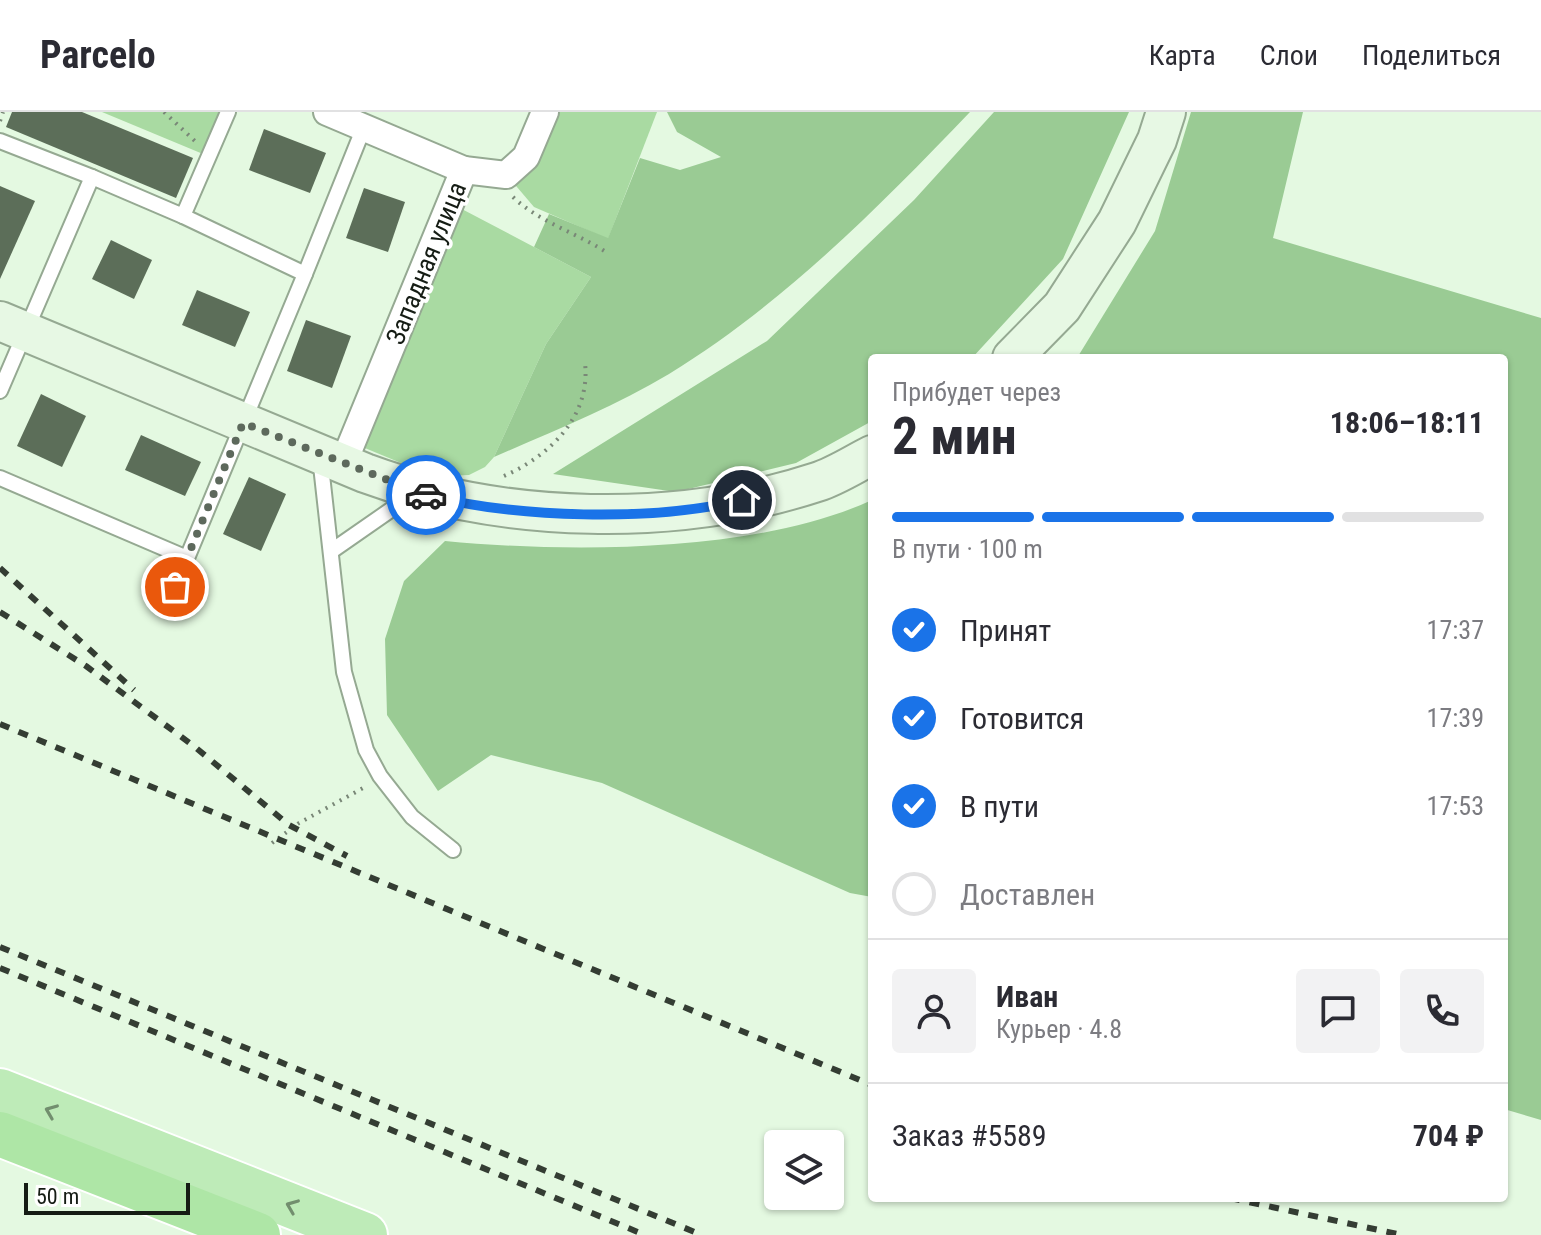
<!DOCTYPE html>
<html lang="ru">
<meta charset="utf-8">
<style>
body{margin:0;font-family:"Roboto Condensed",sans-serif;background:#f2f2f3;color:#2b2b33;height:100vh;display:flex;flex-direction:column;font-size:30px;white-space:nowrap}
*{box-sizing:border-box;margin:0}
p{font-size:26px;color:#7c7c81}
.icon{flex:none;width:44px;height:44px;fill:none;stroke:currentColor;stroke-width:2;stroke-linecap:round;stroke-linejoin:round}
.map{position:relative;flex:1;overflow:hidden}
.drawer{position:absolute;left:868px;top:242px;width:640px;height:848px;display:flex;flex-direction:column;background:#fff;border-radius:8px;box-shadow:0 2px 6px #0004}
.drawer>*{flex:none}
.controls{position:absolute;left:764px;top:1018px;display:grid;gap:16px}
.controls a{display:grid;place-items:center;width:80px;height:80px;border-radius:8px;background:#fff;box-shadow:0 2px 6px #0004;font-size:40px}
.scale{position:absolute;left:24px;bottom:20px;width:166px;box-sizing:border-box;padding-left:8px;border:4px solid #151c14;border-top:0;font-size:22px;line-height:28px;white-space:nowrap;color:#151c14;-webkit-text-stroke:6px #fff;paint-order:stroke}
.pin{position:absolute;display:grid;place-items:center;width:68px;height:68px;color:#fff;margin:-34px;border:4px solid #fff;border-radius:50%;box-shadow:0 2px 8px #0007}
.courier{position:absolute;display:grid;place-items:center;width:80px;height:80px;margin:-40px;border:6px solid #1a73e8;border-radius:50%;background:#fff;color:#222;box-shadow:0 2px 10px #0007}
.head em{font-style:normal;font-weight:700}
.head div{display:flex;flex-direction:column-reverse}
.head{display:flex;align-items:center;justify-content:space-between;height:136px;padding:0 24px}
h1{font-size:52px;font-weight:700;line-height:60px}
.bar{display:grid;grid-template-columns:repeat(4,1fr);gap:12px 8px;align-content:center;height:96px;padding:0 24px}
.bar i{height:10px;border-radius:6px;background:#e1e1e2}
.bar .active{background:#1a73e8}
.bar p{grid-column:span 4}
.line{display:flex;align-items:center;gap:20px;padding:0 24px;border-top:2px solid #e1e1e2}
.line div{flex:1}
.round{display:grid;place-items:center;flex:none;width:84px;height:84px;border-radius:8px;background:#f2f2f3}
ol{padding:0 24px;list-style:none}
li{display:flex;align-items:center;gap:24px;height:88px}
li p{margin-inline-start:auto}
li .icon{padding:8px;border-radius:50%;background:#1a73e8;color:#fff;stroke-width:4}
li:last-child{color:#7c7c81}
li i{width:44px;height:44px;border:4px solid #e1e1e2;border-radius:50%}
header{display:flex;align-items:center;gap:48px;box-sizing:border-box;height:112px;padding:0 40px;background:#fff;border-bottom:2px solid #e1e1e2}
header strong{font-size:38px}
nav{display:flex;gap:44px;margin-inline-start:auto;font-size:28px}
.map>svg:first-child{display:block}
.green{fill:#a9daa2}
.forest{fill:#9acb94}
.building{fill:#5c6e59}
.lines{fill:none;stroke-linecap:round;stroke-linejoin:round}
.service-casing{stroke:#95a992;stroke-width:18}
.minor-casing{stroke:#95a992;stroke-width:30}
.secondary-casing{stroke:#95a992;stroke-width:42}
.trunk-casing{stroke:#fff;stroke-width:48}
.motorway-casing{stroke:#fff;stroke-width:48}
.path{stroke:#798777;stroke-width:4;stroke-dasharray:2 6;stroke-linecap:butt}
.service{stroke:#fff;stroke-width:14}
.minor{stroke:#fff;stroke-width:26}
.secondary{stroke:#e7f8e4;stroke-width:38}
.trunk{stroke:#beebb8;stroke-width:44}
.motorway{stroke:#aee6a6;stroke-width:44}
.rail{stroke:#343d33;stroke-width:6;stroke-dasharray:10 10;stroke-linecap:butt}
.oneway{stroke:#728e6e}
.done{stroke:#5d695c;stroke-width:8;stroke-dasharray:0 14.4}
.route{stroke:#1a73e8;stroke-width:10}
.labels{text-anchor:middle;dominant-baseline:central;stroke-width:7;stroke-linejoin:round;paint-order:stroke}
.street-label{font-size:26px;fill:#151c14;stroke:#fff}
</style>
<header>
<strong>Parcelo</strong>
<nav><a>Карта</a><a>Слои</a><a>Поделиться</a></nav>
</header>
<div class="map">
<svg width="1541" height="1123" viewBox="0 0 1541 1123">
<rect width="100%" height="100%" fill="#e4f9e1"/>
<!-- green -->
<g class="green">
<polygon points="102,0 220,0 203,42"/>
<polygon points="555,0 657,0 608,127 534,95 511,68"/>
<polygon points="458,95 591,165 546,232 494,345 485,355 469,363 448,364 418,358 360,334"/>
</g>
<!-- forest -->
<g class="forest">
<path d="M667,0H970C878,96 783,192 669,262C614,295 553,319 494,345L546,232L591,165L534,135L549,102L608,126L640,46L680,58L721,45L677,20Z"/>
<polygon points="994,0 1129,0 1063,147 972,246 872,246 872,309 796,351 676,380 553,362 767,229 914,88"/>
<polygon points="1191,0 1303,0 1273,126 1541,206 1541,1008 1504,997 1504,246 1077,246 1155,119"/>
<path d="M872,388V785L850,781L602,671L491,643L438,679L387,603L385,527L404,469L445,429C571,441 757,441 872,388Z"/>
</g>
<!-- building -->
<g class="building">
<polygon points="12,0 82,0 193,46 176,86 6,15"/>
<polygon points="264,17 326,41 310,81 249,58"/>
<polygon points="0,74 35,89 0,167"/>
<polygon points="364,76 405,90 388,140 346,126"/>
<polygon points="111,128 152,148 134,187 92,167"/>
<polygon points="197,178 250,200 235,235 182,213"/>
<polygon points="306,208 351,224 332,276 287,259"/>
<polygon points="41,282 86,304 62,355 17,334"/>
<polygon points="141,323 201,350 185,384 125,358"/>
<polygon points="249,365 286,382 261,439 223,422"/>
</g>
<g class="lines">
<!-- service casing -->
<g class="service-casing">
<g id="service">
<polyline points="0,29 92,65"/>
<polyline points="305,162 364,15"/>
<polyline points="0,279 92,65 183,104 228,0"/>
<polyline points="320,345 344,560 366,638 380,664 412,705 453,738"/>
<polyline points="0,366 187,446"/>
<polyline points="333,438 415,381"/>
<polyline points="175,475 305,162 183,104"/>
</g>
</g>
<!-- minor casing -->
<g class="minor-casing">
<g id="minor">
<polyline points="327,0 464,58"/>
<polyline points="343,352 464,58 506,63 526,45 545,0"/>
</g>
</g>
<!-- secondary casing -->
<g class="secondary-casing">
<g id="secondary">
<path d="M0,209L365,361C503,412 677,416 817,370C836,364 854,352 872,343"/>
<polyline points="1012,246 1062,195 1117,110 1157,28 1166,0"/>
</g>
</g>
<!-- trunk casing -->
<g class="trunk-casing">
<polyline id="trunk" points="0,979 365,1123"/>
</g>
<!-- motorway casing -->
<g class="motorway-casing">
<polyline id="motorway" points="0,1022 258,1123"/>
</g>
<!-- path -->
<g class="path">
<polyline points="164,0 197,31"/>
<polyline points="0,9 3,0"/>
<path d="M513,85C540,111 578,121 609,142"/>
<path d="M504,364C549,344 591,305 585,251"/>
<polyline points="272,731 299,711 365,675"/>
</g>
<!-- service -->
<use href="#service" class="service"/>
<!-- minor -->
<use href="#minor" class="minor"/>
<!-- secondary -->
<use href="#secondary" class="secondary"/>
<!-- trunk -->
<use href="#trunk" class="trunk"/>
<!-- motorway -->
<use href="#motorway" class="motorway"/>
<!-- rail -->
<g class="rail">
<polyline points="0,456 134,578"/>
<polyline points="0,500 86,554 195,635 289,713 347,744"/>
<polyline points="0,612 872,973"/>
<polyline points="0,835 702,1123"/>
<polyline points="0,856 645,1123"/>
<polyline points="1230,1086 1402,1123"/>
</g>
</g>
<!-- one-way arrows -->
<defs><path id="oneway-chevron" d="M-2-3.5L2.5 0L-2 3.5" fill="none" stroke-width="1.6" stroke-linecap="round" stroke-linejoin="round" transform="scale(2)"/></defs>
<g class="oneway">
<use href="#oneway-chevron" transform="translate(51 999) rotate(-158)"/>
<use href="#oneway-chevron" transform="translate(292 1094) rotate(-158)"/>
</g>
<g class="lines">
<!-- done -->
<polyline class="done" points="175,475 243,311 426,383"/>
<!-- route -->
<path class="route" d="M426,383C517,406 650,410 742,388"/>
</g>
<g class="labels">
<!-- street labels -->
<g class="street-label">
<text transform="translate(426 151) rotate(-68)">Западная улица</text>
</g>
</g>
</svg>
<div class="controls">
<a><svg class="icon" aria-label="layers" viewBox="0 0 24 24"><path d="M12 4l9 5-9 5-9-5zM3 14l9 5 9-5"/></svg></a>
</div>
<div class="scale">50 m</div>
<div class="pin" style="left:175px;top:475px;background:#ea580c"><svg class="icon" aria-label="bag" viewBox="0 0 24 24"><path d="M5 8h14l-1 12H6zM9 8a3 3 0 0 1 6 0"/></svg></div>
<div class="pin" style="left:742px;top:388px;background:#1f2937"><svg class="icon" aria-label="home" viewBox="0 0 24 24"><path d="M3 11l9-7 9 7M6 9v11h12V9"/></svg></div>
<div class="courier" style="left:426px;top:383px"><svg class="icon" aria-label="car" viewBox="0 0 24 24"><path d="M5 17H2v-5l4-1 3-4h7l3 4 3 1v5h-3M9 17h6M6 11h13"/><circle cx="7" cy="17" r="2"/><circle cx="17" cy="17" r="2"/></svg></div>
<section class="drawer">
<div class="head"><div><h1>2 мин</h1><p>Прибудет через</p></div><em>18:06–18:11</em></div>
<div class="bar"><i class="active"></i><i class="active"></i><i class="active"></i><i></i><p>В пути · 100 m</p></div>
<ol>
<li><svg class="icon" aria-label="check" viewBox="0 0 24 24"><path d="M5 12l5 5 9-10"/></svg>Принят<p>17:37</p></li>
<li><svg class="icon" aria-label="check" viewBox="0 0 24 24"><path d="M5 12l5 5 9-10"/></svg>Готовится<p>17:39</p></li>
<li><svg class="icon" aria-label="check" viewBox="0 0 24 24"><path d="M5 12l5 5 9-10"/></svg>В пути<p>17:53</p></li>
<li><i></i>Доставлен</li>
</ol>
<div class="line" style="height:144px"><a class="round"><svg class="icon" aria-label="person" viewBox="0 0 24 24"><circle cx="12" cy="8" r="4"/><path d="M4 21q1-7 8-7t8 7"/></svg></a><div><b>Иван</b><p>Курьер · 4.8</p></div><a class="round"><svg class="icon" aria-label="chat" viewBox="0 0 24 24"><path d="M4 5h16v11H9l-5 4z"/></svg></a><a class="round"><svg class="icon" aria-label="phone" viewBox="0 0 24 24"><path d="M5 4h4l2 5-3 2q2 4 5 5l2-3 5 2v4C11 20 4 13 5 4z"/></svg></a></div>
<div class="line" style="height:104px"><div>Заказ #5589</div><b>704 ₽</b></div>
</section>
</div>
